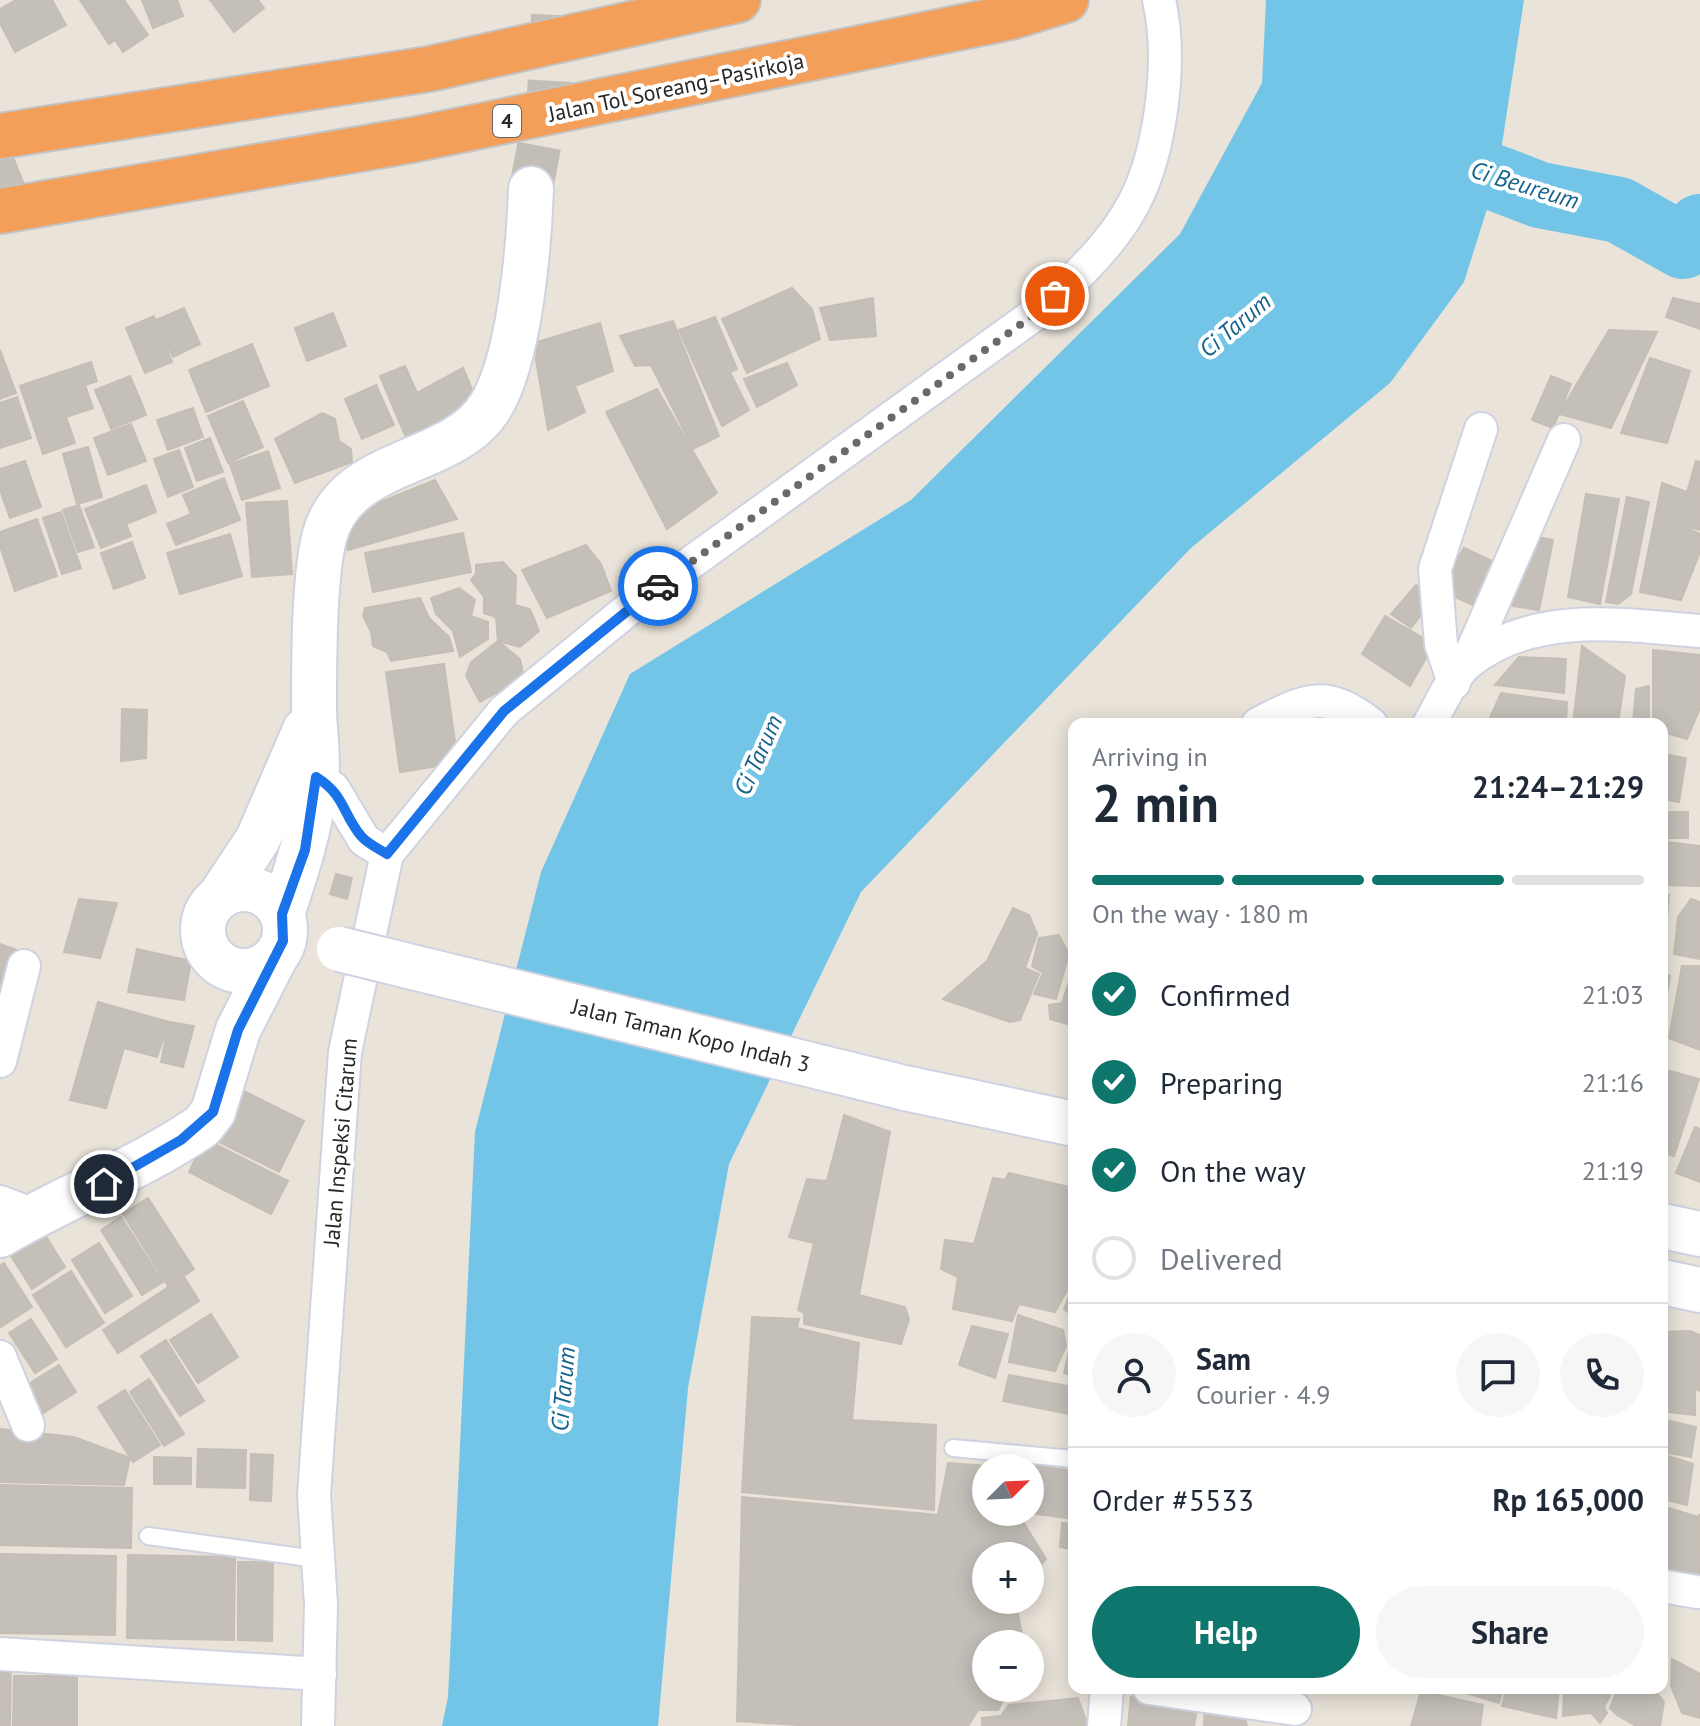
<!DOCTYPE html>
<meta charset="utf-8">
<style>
body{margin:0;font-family:"PT Sans",sans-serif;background:#f6f6f7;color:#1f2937;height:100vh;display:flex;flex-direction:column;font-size:30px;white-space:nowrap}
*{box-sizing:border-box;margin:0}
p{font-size:26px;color:#747a83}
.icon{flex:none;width:44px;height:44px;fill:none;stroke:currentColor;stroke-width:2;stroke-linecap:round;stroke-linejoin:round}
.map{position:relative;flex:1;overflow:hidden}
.sheet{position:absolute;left:1068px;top:718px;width:600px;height:976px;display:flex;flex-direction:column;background:#fff;border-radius:16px;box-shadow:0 4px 20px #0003}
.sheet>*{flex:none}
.needle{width:52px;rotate:66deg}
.controls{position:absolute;left:972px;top:1454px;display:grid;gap:16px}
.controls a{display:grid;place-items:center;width:72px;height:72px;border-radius:50%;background:#fff;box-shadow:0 4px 20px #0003;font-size:40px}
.pin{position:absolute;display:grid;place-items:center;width:68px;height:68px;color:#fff;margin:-34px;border:4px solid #fff;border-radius:50%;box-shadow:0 2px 8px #0007}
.courier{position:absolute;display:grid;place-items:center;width:80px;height:80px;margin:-40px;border:6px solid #1a73e8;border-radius:50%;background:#fff;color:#222;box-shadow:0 2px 10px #0007}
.headline em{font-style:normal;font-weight:600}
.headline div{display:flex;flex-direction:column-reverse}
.headline{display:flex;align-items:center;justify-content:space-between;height:136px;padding:0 24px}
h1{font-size:52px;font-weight:600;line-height:60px}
.bar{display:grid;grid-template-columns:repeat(4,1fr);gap:12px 8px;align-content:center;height:96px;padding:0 24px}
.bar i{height:10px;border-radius:6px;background:#e0e1e3}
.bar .selected{background:#0f766e}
.bar p{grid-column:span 4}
.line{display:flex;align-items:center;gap:20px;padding:0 24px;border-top:2px solid #e0e1e3}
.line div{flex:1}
.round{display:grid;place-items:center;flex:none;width:84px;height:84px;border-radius:42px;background:#f6f6f7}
ol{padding:0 24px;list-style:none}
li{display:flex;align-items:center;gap:24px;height:88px}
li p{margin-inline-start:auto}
li .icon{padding:8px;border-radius:50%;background:#0f766e;color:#fff;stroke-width:4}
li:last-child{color:#747a83}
li i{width:44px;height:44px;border:4px solid #e0e1e3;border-radius:50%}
.action{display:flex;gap:16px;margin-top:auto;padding:16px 24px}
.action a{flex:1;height:92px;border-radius:48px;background:#0f766e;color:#fff;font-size:32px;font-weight:600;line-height:92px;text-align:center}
.action a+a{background:#f6f6f7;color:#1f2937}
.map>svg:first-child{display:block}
.water{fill:#72c5e6}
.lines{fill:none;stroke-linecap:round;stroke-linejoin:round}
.river{stroke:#72c5e6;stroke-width:66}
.building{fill:#c4bfb9;stroke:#c4beb4;stroke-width:2}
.secondary-tunnel{stroke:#c2bdb5;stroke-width:44;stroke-dasharray:44 22;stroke-linecap:butt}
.lane-casing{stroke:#cfd2e0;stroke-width:20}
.street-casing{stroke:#cfd2e0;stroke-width:36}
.secondary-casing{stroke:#cfd2e0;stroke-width:48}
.highway-casing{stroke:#c3c3c3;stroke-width:48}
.lane{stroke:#fff;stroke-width:16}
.street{stroke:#fff;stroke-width:32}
.secondary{stroke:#fff;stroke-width:44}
.highway{stroke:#f39f5a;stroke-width:44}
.secondary-bridge-casing{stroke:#cfd2e0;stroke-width:48;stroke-linecap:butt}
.secondary-bridge{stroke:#fff;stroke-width:44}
.done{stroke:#6b6965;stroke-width:8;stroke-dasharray:0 14.4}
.route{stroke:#1a73e8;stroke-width:10}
.labels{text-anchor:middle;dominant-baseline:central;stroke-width:8;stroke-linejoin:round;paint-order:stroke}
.shield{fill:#fff;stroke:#686868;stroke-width:2}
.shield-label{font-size:20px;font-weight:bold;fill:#272727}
.street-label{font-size:22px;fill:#272727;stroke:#fff}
.water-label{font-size:24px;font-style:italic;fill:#15628d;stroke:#fff}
</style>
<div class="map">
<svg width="1700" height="1726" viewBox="0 0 1700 1726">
<rect width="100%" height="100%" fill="#e9e3d9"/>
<!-- water -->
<polygon class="water" points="1266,0 1524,0 1497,177 1464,282 1390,383 1191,548 861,892 729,1164 688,1388 658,1726 442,1726 448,1697 475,1132 541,872 630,674 911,500 1180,234 1262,83"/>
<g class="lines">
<!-- river -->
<polyline class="river" points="1412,146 1540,195 1619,210 1683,246 1700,227"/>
</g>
<!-- building -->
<g class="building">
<polygon points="16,0 52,0 66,25 15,52 0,23 0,9"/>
<polygon points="80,0 124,0 148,35 123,52 115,40 109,44"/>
<polygon points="142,0 177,0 183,16 153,28"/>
<polygon points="210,0 258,0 264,8 234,32"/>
<polygon points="8,145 25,187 0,197 0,148"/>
<polygon points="792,288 812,309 820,339 747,373 722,319"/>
<polygon points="873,298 876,336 830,340 820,308"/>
<polygon points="1673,298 1700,304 1700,329 1666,317"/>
<polygon points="184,308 200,344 173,357 156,320"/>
<polygon points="333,313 346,346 307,361 295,328"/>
<polygon points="154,316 172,362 145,373 126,328"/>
<polygon points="715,317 737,369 730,372 749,410 722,426 679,330"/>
<polygon points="673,321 719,436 693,449 651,365 635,366 620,336"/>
<polygon points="600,323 613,371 575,386 585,412 548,430 536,360 537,342"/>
<polygon points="1609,330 1657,332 1611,428 1559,414"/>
<polygon points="252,344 269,386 206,412 189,370"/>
<polygon points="0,350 16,393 0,399"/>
<polygon points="1650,358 1690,371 1667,443 1621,433"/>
<polygon points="91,362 97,381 85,385 93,408 66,417 75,443 43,454 20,386"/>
<polygon points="787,363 797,385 757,407 744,379"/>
<polygon points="405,366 417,393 463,368 479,406 407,440 380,376"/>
<polygon points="130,376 141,402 106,416 95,390"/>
<polygon points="1551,376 1571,384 1553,428 1532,420"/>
<polygon points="376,385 394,425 362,439 345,399"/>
<polygon points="657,389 717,493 667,529 606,412"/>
<polygon points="17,397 31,438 0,448 0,403"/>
<polygon points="243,401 263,447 228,463 208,416"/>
<polygon points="141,402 146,415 111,429 106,416"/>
<polygon points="193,408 203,437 168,450 157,420"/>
<polygon points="322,413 335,419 339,441 351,449 352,462 295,483 275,439"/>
<polygon points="131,424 146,461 108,475 94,438"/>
<polygon points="210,438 223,472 197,481 185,448"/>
<polygon points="88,447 102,497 77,504 63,454"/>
<polygon points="179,450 193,487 168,497 154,459"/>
<polygon points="268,451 280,488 242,500 230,464"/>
<polygon points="25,461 41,507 10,518 0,490 0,469"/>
<polygon points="1696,461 1700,462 1700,496 1687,492"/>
<polygon points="224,478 240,520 176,545 167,524 191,514 183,495"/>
<polygon points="435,480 457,519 348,550 344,539 370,506"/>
<polygon points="1662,483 1687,492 1681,525 1700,534 1700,552 1681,600 1640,592"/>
<polygon points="146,485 156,512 126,524 131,536 101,548 85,509"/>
<polygon points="1687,492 1700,496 1700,530 1681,525"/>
<polygon points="1586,494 1619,499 1600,604 1568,597"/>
<polygon points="1627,497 1649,502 1631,594 1618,604 1606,602"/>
<polygon points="287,501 292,574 252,577 246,503"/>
<polygon points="79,505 94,547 78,552 63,510"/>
<polygon points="61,512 81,568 62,574 43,518"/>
<polygon points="37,519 57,576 15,591 0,546 0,532"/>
<polygon points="463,533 471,572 373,592 365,553"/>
<polygon points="230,534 242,576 180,594 167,553"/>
<polygon points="1528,535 1553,540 1539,610 1498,604"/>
<polygon points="132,542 145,578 114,589 101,553"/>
<polygon points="586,545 601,564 611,591 547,618 522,570"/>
<polygon points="1464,548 1496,563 1473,605 1439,590"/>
<polygon points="503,562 516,576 515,605 530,609 539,631 520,647 498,641 496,617 484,613 484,597 471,580 476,574 476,565"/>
<polygon points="1416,585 1435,597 1411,628 1391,614"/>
<polygon points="459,588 475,600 471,616 488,622 488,639 460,657 453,631 436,614 431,598"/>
<polygon points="420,598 429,618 449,637 453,651 391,661 387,652 373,646 371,632 363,616 365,608"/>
<polygon points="1385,616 1434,644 1410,686 1362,654"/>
<polygon points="498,641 520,659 524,677 480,702 466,676 471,662"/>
<polygon points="1582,646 1625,676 1618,724 1573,724"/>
<polygon points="1653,650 1700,655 1700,708 1687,739 1662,732 1662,724 1653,724"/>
<polygon points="1519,657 1566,659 1564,693 1495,685"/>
<polygon points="444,664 458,763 400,772 386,672"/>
<polygon points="1649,686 1649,724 1633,724 1636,689"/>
<polygon points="1501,693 1567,702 1566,724 1520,724 1490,718"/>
<polygon points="122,709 147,710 146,758 121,761"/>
<polygon points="1662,754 1686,758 1679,802 1662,799"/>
<polygon points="1669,812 1688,812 1688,838 1667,838"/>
<polygon points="1666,842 1700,846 1700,886 1662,885 1668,861"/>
<polygon points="336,874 352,878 347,899 330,894"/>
<polygon points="1662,894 1669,895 1663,965 1662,965"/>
<polygon points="79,899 117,903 100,958 64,952"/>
<polygon points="1691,899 1700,902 1700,959 1674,954 1678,917"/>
<polygon points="1013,908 1029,915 1037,934 1025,968 1039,974 1020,1020 1010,1022 943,999 987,961"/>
<polygon points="1059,935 1069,954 1056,999 1034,994 1043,973 1032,966 1039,938"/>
<polygon points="0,944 22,952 0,998"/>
<polygon points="137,949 191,961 184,1000 128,992"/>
<polygon points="1074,966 1074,1026 1050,1019 1049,1005 1062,1003"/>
<polygon points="1682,966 1700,966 1700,1050 1669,1038"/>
<polygon points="1662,973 1670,976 1664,1013 1662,1013"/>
<polygon points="98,1002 169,1022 157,1057 124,1048 106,1108 70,1100"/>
<polygon points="169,1022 194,1026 183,1067 161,1062"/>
<polygon points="1663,1069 1699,1079 1674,1156 1662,1153"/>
<polygon points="232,1085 304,1121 279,1172 207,1136"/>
<polygon points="844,1115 890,1132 859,1295 905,1307 909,1319 901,1344 804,1324 804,1313 798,1310 814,1243 789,1237 807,1179 827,1181"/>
<polygon points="1695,1127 1700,1129 1700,1182 1676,1173"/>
<polygon points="205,1139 288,1181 271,1214 189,1172"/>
<polygon points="1009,1173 1074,1188 1074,1278 1055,1312 1019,1304 1012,1321 953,1309 958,1277 941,1269 945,1240 974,1244 993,1178 1005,1180"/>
<polygon points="148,1198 194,1269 168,1286 123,1214"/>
<polygon points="121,1217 163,1282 142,1295 101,1230"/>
<polygon points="42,1230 65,1267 32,1289 8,1251"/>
<polygon points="99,1243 132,1296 105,1313 72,1260"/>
<polygon points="4,1263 32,1307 1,1327 0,1266"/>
<polygon points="71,1271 104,1323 66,1347 33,1295"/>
<polygon points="184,1277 199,1301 118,1353 103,1330"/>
<polygon points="1074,1284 1074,1317 1064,1309"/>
<polygon points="211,1314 238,1357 198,1383 170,1340"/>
<polygon points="1018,1315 1063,1330 1066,1346 1055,1371 1009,1362"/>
<polygon points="752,1317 799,1319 797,1328 859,1343 852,1420 936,1425 934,1510 742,1492"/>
<polygon points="31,1319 57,1359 35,1373 9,1333"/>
<polygon points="972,1326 1008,1334 995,1378 959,1365"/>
<polygon points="1074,1330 1074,1376 1064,1373"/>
<polygon points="1690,1331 1700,1335 1700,1391 1695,1389 1695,1415 1662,1411 1662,1332"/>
<polygon points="166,1340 204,1401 180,1416 141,1356"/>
<polygon points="59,1365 76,1392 37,1417 20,1389"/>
<polygon points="1009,1375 1074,1387 1074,1415 1003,1401"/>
<polygon points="149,1379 184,1434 164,1446 130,1392"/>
<polygon points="125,1390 160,1445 133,1462 98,1407"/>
<polygon points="1662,1419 1696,1427 1691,1457 1662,1452"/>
<polygon points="0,1429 74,1437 130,1458 124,1485 0,1482"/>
<polygon points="198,1449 246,1450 245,1488 197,1487"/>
<polygon points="251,1454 273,1455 271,1501 250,1500"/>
<polygon points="1662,1454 1693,1464 1687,1505 1662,1499"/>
<polygon points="154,1457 191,1458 191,1484 154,1484"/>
<polygon points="948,1463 1016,1468 986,1468 986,1512 1024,1512 1023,1522 1046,1559 1030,1578 1030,1556 986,1556 986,1600 1015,1600 1024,1644 986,1644 986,1688 1009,1688 998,1710 978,1710 968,1726 814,1726 737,1721 742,1497 938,1515"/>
<polygon points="1036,1466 1074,1471 1074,1519 1029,1513"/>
<polygon points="0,1485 132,1488 131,1548 0,1545"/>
<polygon points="1662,1506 1698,1517 1685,1575 1662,1571"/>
<polygon points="1699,1514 1700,1578 1685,1577"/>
<polygon points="1062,1523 1074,1524 1074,1550 1060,1547"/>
<polygon points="0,1554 116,1556 115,1635 0,1633"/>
<polygon points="128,1555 235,1557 234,1640 127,1638"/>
<polygon points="238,1562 273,1562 272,1641 238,1640"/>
<polygon points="0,1657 11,1657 10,1726 0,1726"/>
<polygon points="1672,1659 1700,1674 1700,1718 1682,1713 1671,1686"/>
<polygon points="14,1676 77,1676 77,1726 13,1726"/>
<polygon points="1461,1688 1503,1688 1499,1703 1460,1691"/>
<polygon points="1507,1688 1559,1688 1556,1718 1502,1706"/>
<polygon points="1564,1688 1607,1688 1610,1696 1604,1707 1607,1713 1600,1723 1591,1713 1563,1716"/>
<polygon points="1618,1688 1653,1688 1664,1702 1660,1726 1636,1726 1617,1715 1610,1708"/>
<polygon points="1421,1691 1483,1705 1480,1726 1411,1726"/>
<polygon points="1131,1697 1198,1703 1194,1726 1128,1726"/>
<polygon points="1078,1698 1088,1726 982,1726 982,1718 1001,1716 1009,1705"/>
<polygon points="1205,1705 1244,1715 1247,1726 1204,1726"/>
</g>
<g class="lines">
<!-- secondary-tunnel -->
<polyline class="secondary-tunnel" points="531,189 549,94 554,0"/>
<!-- lane casing -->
<g class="lane-casing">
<g id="lane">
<polyline points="953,1448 1074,1459"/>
<polyline points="148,1536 316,1559"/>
</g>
</g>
<!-- street casing -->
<g class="street-casing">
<g id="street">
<polyline points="1467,663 1564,440"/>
<polyline points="1454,683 1441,644 1435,569 1481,429"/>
<path d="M1258,724C1305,700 1325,688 1371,724"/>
<path d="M1429,724C1440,706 1452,676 1469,662C1535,610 1622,625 1700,631"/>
<polyline points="301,770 333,788 364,840 387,854"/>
<polyline points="0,1061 24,966"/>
<polyline points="0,1202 34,1215"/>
<polyline points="0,1357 28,1425"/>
<polyline points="1662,1586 1697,1592"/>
<polyline points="0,1654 320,1674"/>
<polyline points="1149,1688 1295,1709"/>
<path d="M318,1726L321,1604L314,1495L345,1052L387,854L504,711L642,598L1035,314C1068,285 1104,253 1127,215C1161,161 1173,61 1159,0"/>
<polyline points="1104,1726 1107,1688"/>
</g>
</g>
<!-- secondary casing -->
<g class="secondary-casing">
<g id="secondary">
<circle cx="244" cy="930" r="41"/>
<polyline points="221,895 258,839 305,730"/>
<path d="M282,914C297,869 311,827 316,779C319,756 314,731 314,707C314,662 314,579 324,538C344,456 452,468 490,407C520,359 529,246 531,189"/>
<polyline points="905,1088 1074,1124"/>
<polyline points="1662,1226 1700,1234"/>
<path d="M0,1235C66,1196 138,1170 202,1126L213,1112L238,1030L277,954"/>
<polyline points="1662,1282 1700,1290"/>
</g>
</g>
<!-- highway casing -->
<g class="highway-casing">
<g id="highway">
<polyline points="0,136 429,69 738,0"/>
<polyline points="0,211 412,140 1011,17 1066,0"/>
</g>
</g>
<!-- lane -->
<use href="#lane" class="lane"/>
<!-- street -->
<use href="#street" class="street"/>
<!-- secondary -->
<use href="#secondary" class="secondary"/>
<!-- highway -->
<use href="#highway" class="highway"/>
<!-- secondary-bridge casing -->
<g class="secondary-bridge-casing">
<polyline id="secondary-bridge" points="339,949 905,1088"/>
</g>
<!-- secondary-bridge -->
<use href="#secondary-bridge" class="secondary-bridge"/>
</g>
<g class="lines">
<!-- done -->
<polyline class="done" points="658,586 1035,314 1055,296"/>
<!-- route -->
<path class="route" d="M104,1184L181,1140L213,1112L238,1030L283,941L282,914L305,850L316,777C345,795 342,813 361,836C368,844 379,849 387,854L504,711L658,586"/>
</g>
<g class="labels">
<!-- shield labels -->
<rect class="shield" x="493" y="105" width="28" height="32" rx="6"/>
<g class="shield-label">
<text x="507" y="121">4</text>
</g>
<!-- street labels -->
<g class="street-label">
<text transform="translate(676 87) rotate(-12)">Jalan Tol Soreang–Pasirkoja</text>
<text transform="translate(691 1035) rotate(14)">Jalan Taman Kopo Indah 3</text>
<text transform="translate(340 1142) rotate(-85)">Jalan Inspeksi Citarum</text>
</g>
<!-- water labels -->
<g class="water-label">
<text transform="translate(1525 185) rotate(17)">Ci Beureum</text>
<text transform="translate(1235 325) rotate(-40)">Ci Tarum</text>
<text transform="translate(758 755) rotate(-66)">Ci Tarum</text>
<text transform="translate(563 1389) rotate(-85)">Ci Tarum</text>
</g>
</g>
</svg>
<div class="controls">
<a><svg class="needle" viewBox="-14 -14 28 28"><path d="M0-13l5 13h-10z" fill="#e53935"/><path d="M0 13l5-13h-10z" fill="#747a83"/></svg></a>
<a>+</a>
<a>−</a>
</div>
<div class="pin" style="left:1055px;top:296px;background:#ea580c"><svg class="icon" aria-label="bag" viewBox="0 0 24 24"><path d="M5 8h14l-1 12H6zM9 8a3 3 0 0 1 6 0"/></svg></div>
<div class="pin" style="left:104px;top:1184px;background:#1f2937"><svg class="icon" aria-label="home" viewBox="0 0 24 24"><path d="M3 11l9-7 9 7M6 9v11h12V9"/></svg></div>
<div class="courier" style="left:658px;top:586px"><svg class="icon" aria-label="car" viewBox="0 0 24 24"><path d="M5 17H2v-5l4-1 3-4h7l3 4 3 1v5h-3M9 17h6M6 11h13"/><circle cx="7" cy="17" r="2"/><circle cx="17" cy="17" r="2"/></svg></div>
<section class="sheet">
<div class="headline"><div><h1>2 min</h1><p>Arriving in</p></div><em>21:24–21:29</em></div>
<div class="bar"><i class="selected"></i><i class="selected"></i><i class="selected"></i><i></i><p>On the way · 180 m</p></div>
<ol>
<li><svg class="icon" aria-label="check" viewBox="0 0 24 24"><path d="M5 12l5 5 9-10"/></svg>Confirmed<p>21:03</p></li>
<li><svg class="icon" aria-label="check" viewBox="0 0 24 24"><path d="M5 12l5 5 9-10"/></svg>Preparing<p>21:16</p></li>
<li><svg class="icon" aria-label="check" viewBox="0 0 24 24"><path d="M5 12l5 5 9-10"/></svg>On the way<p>21:19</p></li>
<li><i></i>Delivered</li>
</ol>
<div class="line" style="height:144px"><a class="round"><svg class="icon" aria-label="person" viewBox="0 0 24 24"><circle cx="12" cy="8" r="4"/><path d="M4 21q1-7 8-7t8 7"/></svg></a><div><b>Sam</b><p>Courier · 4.9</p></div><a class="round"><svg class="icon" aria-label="chat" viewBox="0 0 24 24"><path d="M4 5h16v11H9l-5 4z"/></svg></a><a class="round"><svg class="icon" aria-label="phone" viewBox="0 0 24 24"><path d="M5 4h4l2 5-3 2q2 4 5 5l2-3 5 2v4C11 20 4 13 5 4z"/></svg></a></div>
<div class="line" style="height:104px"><div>Order #5533</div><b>Rp 165,000</b></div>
<div class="action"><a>Help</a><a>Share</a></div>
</section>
</div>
